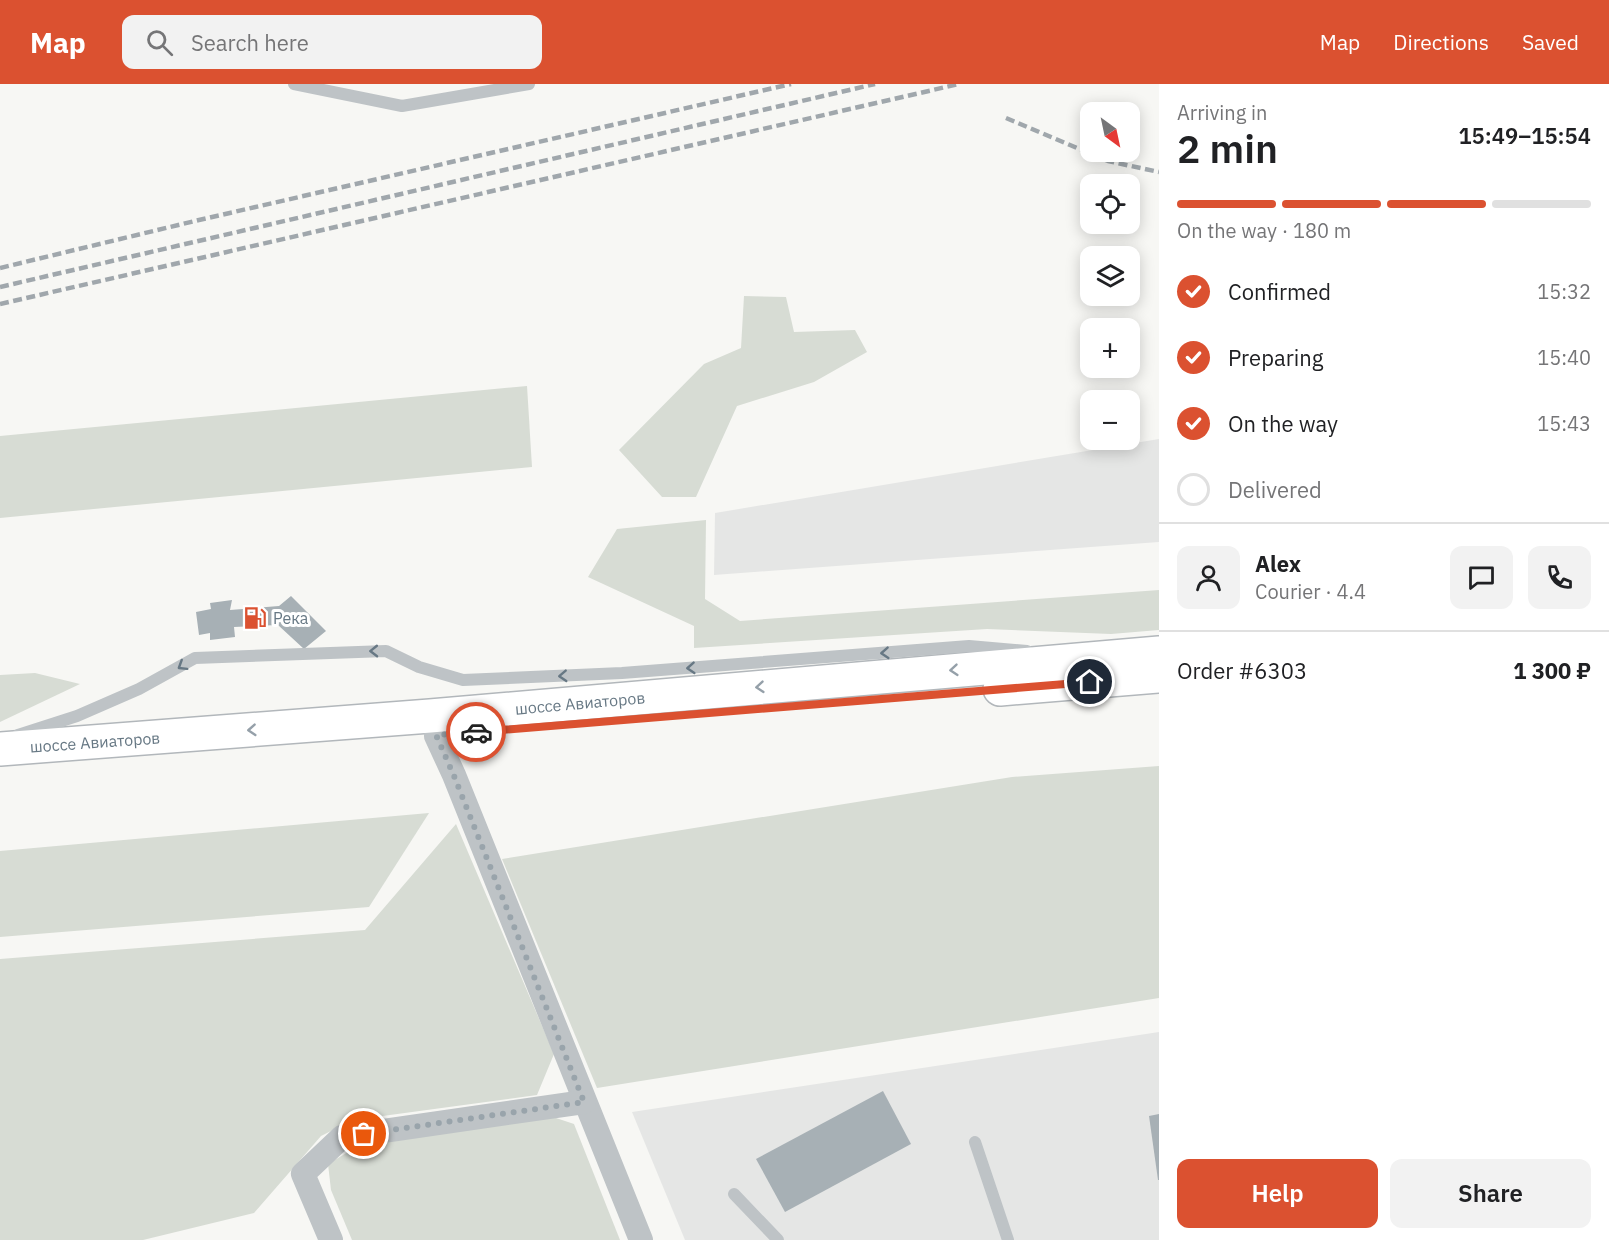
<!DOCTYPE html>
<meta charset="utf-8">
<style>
body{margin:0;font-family:"IBM Plex Sans",sans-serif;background:#f2f2f2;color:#202124;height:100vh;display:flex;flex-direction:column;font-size:22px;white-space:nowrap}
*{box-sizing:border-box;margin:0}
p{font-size:20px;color:#757577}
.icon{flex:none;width:33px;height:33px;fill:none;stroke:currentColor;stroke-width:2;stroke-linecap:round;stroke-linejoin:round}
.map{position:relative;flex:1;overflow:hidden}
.details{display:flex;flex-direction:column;background:#fff;width:450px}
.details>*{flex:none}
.needle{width:39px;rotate:147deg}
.tools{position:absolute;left:1080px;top:18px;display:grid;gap:12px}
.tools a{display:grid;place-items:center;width:60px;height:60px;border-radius:12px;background:#fff;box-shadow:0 3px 15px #0003;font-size:30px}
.pin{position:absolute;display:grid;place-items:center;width:51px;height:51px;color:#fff;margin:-26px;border:3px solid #fff;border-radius:50%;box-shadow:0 2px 6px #0007}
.courier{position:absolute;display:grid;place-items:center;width:60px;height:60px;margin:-30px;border:4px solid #db5130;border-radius:50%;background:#fff;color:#222;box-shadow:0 2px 8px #0007}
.headline em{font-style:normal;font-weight:600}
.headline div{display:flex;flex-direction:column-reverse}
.headline{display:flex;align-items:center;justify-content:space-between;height:102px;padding:0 18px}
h1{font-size:39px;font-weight:600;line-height:45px}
.bar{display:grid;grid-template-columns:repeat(4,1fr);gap:9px 6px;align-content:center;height:72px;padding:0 18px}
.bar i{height:8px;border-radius:4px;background:#e0e0e0}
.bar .on{background:#db5130}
.bar p{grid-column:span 4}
.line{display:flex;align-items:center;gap:15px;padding:0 18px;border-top:2px solid #e0e0e0}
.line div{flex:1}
.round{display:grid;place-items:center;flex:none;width:63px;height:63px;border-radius:12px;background:#f2f2f2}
ol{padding:0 18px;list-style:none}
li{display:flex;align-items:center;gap:18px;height:66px}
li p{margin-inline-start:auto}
li .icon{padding:6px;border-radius:50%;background:#db5130;color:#fff;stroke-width:4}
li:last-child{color:#757577}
li i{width:33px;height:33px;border:3px solid #e0e0e0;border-radius:50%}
.button{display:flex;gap:12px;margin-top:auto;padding:12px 18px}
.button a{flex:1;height:69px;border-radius:12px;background:#db5130;color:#fff;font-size:24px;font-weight:600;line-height:69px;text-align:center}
.button a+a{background:#f2f2f2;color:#202124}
header{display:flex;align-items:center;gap:36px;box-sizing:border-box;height:84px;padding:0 30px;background:#db5130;color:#fff}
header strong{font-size:28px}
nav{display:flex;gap:33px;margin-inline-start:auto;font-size:21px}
.search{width:420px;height:54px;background:#f2f2f2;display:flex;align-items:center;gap:15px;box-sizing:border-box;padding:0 21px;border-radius:12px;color:#757577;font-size:22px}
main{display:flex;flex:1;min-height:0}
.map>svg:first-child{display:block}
.built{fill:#e5e6e5}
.green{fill:#d7dcd4}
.building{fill:#a7b0b5}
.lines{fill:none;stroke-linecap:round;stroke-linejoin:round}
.primary-casing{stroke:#b2b7bb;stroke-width:36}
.service{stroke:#bec3c6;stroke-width:12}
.minor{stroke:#bec3c6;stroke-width:24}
.primary{stroke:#fff;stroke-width:33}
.rail{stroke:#a0a7ac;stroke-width:4.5;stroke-dasharray:9 4.5;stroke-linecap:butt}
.oneway{stroke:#677884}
.oneway2{stroke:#95a0a9}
.done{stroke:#99a4ab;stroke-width:6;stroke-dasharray:0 10.8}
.route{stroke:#db5130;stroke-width:8}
.labels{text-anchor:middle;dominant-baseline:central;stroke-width:6;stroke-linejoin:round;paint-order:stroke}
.poi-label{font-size:16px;fill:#677884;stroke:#fff;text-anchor:start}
.street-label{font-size:16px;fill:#677884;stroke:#fff}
</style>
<header>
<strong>Map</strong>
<div class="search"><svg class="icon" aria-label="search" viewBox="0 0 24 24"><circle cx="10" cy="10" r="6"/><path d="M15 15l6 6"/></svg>Search here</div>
<nav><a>Map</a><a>Directions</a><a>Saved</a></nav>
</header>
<main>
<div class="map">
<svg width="1159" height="1156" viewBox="0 0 1159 1156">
<rect width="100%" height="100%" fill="#f7f7f4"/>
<!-- built -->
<g class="built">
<polygon points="1159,355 1159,458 714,491 715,429"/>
<polygon points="1159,948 1159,1156 685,1156 632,1028"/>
</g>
<!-- green -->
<g class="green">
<polygon points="744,212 786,213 794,248 855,246 867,268 814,298 737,322 696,413 662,413 619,366 704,280 741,264"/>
<polygon points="527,302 532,383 0,434 0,352"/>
<polygon points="706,436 705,515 740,537 1159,506 1159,546 1111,550 987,545 694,564 694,542 588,493 617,445"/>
<polygon points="35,589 80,600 0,638 0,591"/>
<polygon points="1159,682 1159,914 597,1004 502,775 1012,693"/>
<polygon points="429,729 369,823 0,853 0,767"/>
<polygon points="456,740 554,970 537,1011 353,1036 321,1052 254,1129 143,1156 0,1156 0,875 365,846"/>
<polygon points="550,1032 574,1040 620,1156 352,1156 331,1106 328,1080 358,1062"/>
</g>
<!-- building -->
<g class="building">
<polygon points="291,512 326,547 304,565 278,541 234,543 235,553 210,556 210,549 199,551 196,528 211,525 210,519 232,516 230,526 279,522"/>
<polygon points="883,1007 911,1060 785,1128 756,1075"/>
<polygon points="1159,1030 1159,1096 1158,1096 1149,1032"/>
</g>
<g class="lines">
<!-- primary casing -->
<g class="primary-casing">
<g id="primary">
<polyline points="1000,605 1159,592"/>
<polyline points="0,665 430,632 1159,569"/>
</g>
</g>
<!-- service -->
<g class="service">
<polyline points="294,0 402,22 529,0"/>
<polyline points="18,651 77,632 139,605 195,574 386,567 419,583 463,596 622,589 969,562 1027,567"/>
<polyline points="975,1058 1008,1156"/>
<polyline points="734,1110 778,1156"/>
</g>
<!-- minor -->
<g class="minor">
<polyline points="436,652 454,691 641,1156"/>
<polyline points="331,1156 303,1090 342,1053 584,1018"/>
</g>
<!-- primary -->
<use href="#primary" class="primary"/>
<!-- rail -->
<g class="rail">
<polyline points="1006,34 1108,77 1159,88"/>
<polyline points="0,184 199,136 791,0"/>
<polyline points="0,203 875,0"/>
<polyline points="0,220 959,0"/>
</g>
</g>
<!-- one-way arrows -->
<defs><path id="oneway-chevron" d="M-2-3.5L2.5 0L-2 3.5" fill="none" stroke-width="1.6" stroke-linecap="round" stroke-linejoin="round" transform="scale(1.5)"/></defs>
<g class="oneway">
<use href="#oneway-chevron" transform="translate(374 567) rotate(179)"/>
<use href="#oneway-chevron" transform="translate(885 569) rotate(176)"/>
<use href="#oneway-chevron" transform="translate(182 582) rotate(148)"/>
<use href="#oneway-chevron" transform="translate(691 584) rotate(176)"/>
<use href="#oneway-chevron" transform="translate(563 592) rotate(177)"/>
</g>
<g class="oneway2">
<use href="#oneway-chevron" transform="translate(954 586) rotate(175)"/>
<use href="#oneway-chevron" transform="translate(760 603) rotate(175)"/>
<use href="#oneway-chevron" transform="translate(252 646) rotate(176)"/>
</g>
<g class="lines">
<!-- done -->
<polyline class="done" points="364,1050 584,1018 454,692 436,651 476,648"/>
<!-- route -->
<polyline class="route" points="476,648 1090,598"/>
</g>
<!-- icons -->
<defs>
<g id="fuel-bare" transform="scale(1.8)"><path d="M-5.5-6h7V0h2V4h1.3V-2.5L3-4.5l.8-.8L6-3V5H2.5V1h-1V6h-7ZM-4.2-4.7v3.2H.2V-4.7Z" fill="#db5130" stroke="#fff" stroke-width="2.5" paint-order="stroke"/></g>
</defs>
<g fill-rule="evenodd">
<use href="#fuel-bare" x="255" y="534"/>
</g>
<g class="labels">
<!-- poi labels -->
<g class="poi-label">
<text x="273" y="534">Река</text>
</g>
<!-- street labels -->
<g class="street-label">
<text transform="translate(580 619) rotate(-5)">шоссе Авиаторов</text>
<text transform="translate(95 658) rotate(-4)">шоссе Авиаторов</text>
</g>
</g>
</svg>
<div class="tools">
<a><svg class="needle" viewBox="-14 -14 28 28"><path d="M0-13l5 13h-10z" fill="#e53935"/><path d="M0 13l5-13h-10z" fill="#757577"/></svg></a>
<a><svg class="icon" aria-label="locate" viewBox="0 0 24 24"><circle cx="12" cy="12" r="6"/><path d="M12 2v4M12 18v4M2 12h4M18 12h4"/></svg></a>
<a><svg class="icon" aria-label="layers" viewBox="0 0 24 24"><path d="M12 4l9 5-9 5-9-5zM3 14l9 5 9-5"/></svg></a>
<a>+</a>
<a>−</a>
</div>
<div class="pin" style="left:364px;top:1050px;background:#ea580c"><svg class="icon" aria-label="bag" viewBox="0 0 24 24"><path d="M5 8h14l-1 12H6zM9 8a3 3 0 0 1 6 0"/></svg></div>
<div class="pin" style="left:1090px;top:598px;background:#1f2937"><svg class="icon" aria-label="home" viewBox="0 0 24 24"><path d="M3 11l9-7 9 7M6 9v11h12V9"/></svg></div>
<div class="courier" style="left:476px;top:648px"><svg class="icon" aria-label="car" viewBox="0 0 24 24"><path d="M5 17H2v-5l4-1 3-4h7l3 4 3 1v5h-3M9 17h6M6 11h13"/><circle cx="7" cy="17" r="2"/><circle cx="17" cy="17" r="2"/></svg></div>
</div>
<section class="details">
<div class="headline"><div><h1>2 min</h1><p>Arriving in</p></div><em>15:49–15:54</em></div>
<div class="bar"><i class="on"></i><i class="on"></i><i class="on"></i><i></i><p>On the way · 180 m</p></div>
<ol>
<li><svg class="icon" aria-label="check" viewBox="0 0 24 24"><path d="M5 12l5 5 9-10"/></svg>Confirmed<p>15:32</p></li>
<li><svg class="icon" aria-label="check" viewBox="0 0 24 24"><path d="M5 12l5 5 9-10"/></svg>Preparing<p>15:40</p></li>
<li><svg class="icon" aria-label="check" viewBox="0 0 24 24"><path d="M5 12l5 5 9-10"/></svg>On the way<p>15:43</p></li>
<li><i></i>Delivered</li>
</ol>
<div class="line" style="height:108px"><a class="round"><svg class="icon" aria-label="person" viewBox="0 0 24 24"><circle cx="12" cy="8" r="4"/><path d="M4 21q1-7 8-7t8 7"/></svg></a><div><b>Alex</b><p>Courier · 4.4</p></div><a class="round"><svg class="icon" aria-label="chat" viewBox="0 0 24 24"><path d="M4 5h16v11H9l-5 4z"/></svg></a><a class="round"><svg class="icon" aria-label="phone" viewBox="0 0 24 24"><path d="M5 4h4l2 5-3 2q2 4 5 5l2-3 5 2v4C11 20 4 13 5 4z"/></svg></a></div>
<div class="line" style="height:78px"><div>Order #6303</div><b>1 300 ₽</b></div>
<div class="button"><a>Help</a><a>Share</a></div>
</section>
</main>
